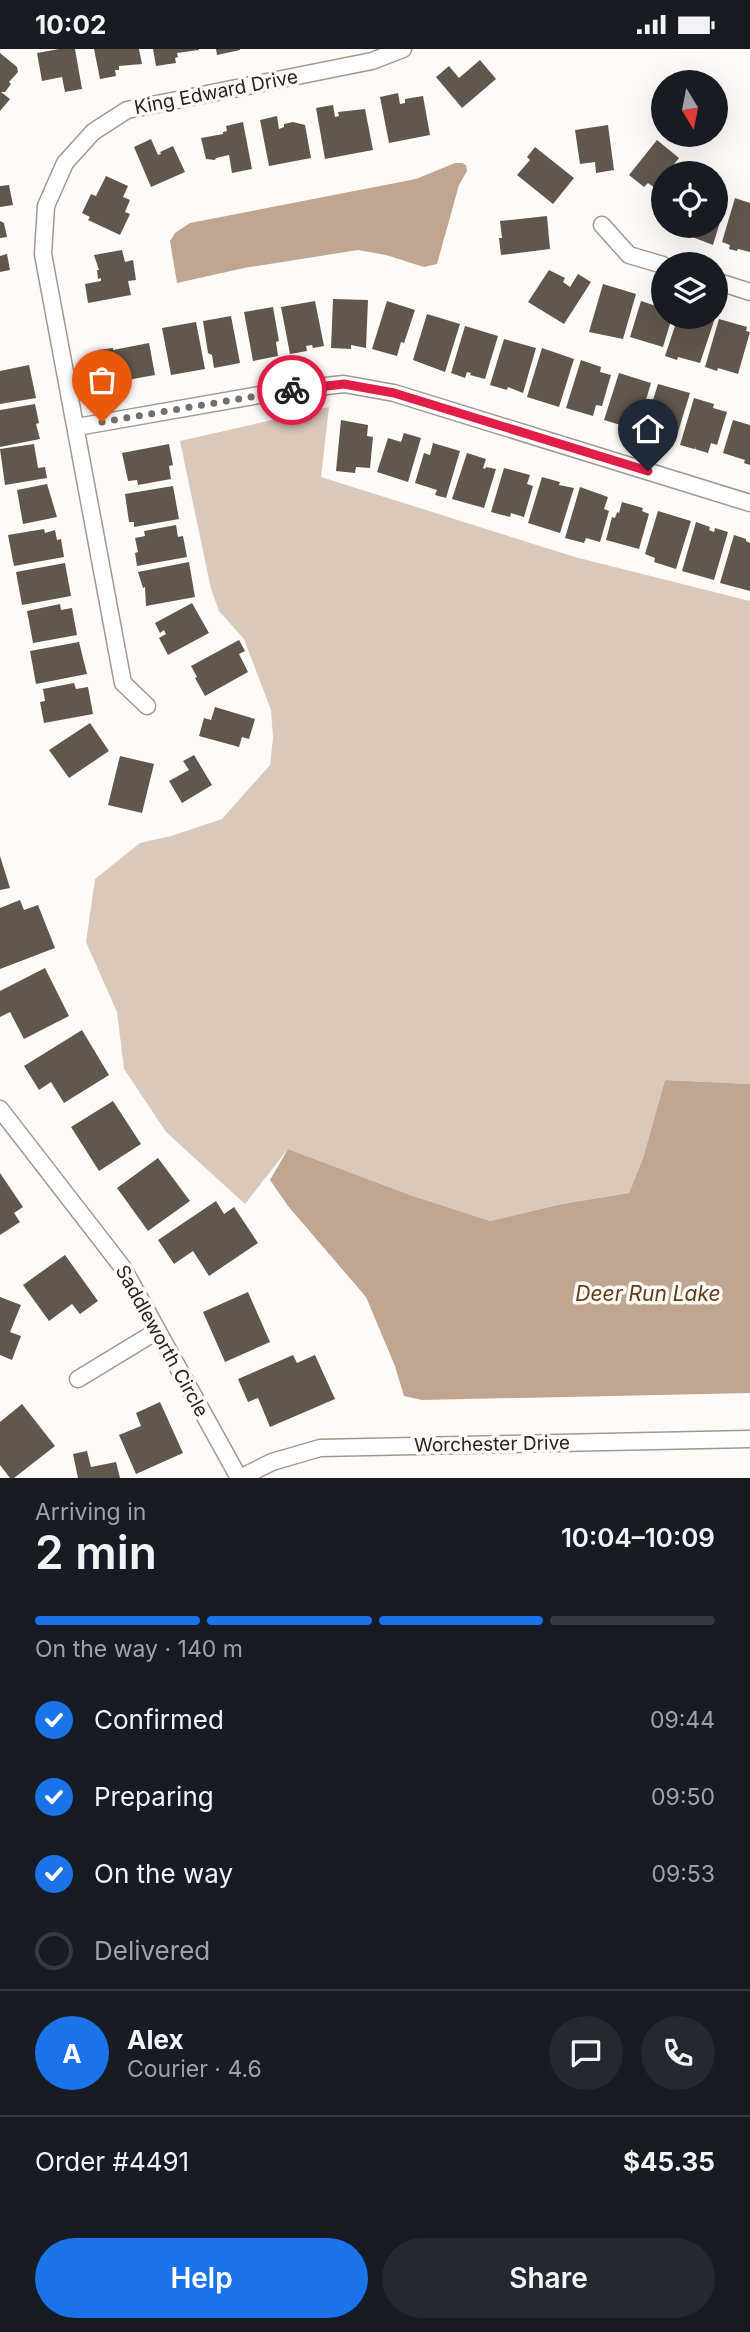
<!DOCTYPE html>
<meta charset="utf-8">
<style>
body{margin:0;font-family:Inter,sans-serif;background:#242831;color:#f1f3f6;height:100vh;display:flex;flex-direction:column;font-size:26px;white-space:nowrap}
*{box-sizing:border-box;margin:0}
p{font-size:23px;color:#9ea1a6}
.icon{flex:none;width:38px;height:38px;fill:none;stroke:currentColor;stroke-width:2;stroke-linecap:round;stroke-linejoin:round}
.map{position:relative;height:1429px;overflow:hidden}
.sheet{display:flex;flex-direction:column;background:#171b24;flex:1}
.sheet>*{flex:none}
.needle{width:46px;rotate:170deg}
.buttons{position:absolute;left:651px;top:21px;display:grid;gap:14px}
.buttons a{display:grid;place-items:center;width:77px;height:77px;border-radius:50%;background:#171b24;box-shadow:0 7px 28px #0002;font-size:35px}
.pin{position:absolute;display:grid;place-items:center;width:60px;height:60px;color:#fff;margin:-72px -30px;border-radius:50% 50% 50% 0;rotate:-45deg;box-shadow:0 0 7px #0007}
.pin .icon{rotate:45deg}
.courier{position:absolute;display:grid;place-items:center;width:70px;height:70px;margin:-35px;border:5px solid #e11d48;border-radius:50%;background:#fff;color:#222;box-shadow:0 2px 9px #0007}
.head em{font-style:normal;font-weight:600}
.head div{display:flex;flex-direction:column-reverse}
.head{display:flex;align-items:center;justify-content:space-between;height:119px;padding:0 35px}
h1{font-size:46px;font-weight:600;line-height:52px}
.bar{display:grid;grid-template-columns:repeat(4,1fr);gap:10px 7px;align-content:center;height:84px;padding:0 35px}
.bar i{height:9px;border-radius:5px;background:#363941}
.bar .active{background:#1a73e8}
.bar p{grid-column:span 4}
.line{display:flex;align-items:center;gap:18px;padding:0 35px;border-top:2px solid #363941}
.line div{flex:1}
.round{display:grid;place-items:center;flex:none;width:74px;height:74px;border-radius:37px;background:#242831}
ol{padding:0 35px;list-style:none}
li{display:flex;align-items:center;gap:21px;height:77px}
li p{margin-inline-start:auto}
li .icon{padding:7px;border-radius:50%;background:#1a73e8;color:#fff;stroke-width:4}
li:last-child{color:#9ea1a6}
li i{width:38px;height:38px;border:4px solid #363941;border-radius:50%}
.button{display:flex;gap:14px;margin-top:auto;padding:14px 35px}
.button a{flex:1;height:80px;border-radius:42px;background:#1a73e8;color:#fff;font-size:28px;font-weight:600;line-height:80px;text-align:center}
.button a+a{background:#242831;color:#f1f3f6}
.status{display:flex;justify-content:space-between;align-items:center;height:49px;padding:0 35px;background:#171b24;direction:ltr}
.status svg{height:19px;fill:currentColor}
.map>svg:first-child{display:block}
.green{fill:#dac9bb}
.water{fill:#c0a590}
.building{fill:#62574d}
.lines{fill:none;stroke-linecap:round;stroke-linejoin:round}
.minor-casing{stroke:#a4978d;stroke-width:19}
.minor{stroke:#fff;stroke-width:16}
.done{stroke:#736f6c;stroke-width:7;stroke-dasharray:0 12.6}
.route{stroke:#e11d48;stroke-width:9}
.labels{text-anchor:middle;dominant-baseline:central;stroke-width:7;stroke-linejoin:round;paint-order:stroke}
.street-label{font-size:19px;fill:#292420;stroke:#fdfaf8}
.water-label{font-size:21px;font-style:italic;fill:#623c17;stroke:#fdfaf8}
</style>
<div class="status"><b>10:02</b><svg viewBox="0 0 49 12"><path d="M0 12V9h3v3zM5 12V6h3v6zM10 12V3h3v9zM15 12V0h3v12zM26 1h20v11H26zM47 4h2v5h-2z"/></svg></div>
<div class="map">
<svg width="750" height="1429" viewBox="0 0 750 1429">
<rect width="100%" height="100%" fill="#fdfaf8"/>
<!-- green -->
<polygon class="green" points="329,358 321,428 575,508 750,552 750,1035 665,1031 643,1109 629,1144 562,1155 490,1172 410,1146 288,1100 245,1155 166,1083 124,1020 117,963 86,893 95,830 140,794 171,787 222,770 270,716 273,689 271,661 244,590 219,562 211,540 180,392"/>
<!-- water -->
<g class="water">
<polygon points="455,114 462,114 466,116 467,122 459,136 437,215 424,218 386,206 358,201 244,219 177,234 170,192 175,184 190,174 416,130"/>
<polygon points="665,1031 750,1035 750,1344 422,1351 404,1347 395,1317 366,1248 288,1157 270,1131 288,1100 410,1146 490,1172 562,1155 629,1144 643,1109"/>
</g>
<!-- building -->
<g class="building">
<polygon points="59,0 75,0 82,40 65,43 62,28 42,32 37,4"/>
<polygon points="94,0 139,0 142,15 119,17 119,21 115,21 116,27 100,30"/>
<polygon points="153,0 199,0 199,1 177,4 178,8 175,9 176,14 156,17"/>
<polygon points="216,0 240,0 240,1 217,6"/>
<polygon points="0,4 17,18 18,23 9,33 11,35 5,43 1,43 10,50 0,62"/>
<polygon points="480,11 496,30 462,59 436,28 449,17 459,29"/>
<polygon points="398,44 400,55 405,54 405,50 423,47 430,86 389,94 380,48"/>
<polygon points="333,56 335,68 339,67 338,63 365,60 373,101 325,110 316,59"/>
<polygon points="277,67 279,80 284,78 284,75 293,73 305,76 311,109 269,117 260,71"/>
<polygon points="243,73 252,120 232,124 229,106 216,109 215,111 206,110 201,89 223,85 223,83 227,82 226,77"/>
<polygon points="608,76 614,121 596,124 595,113 580,115 575,81"/>
<polygon points="151,90 158,106 161,105 160,103 173,97 185,123 151,138 134,98"/>
<polygon points="657,91 679,109 667,124 663,124 663,129 655,139 648,134 644,138 629,126"/>
<polygon points="535,98 574,129 553,155 517,126 530,111 527,108"/>
<polygon points="106,127 128,137 123,148 130,151 125,163 130,165 120,186 88,171 90,168 82,164 91,145 96,147"/>
<polygon points="9,136 13,156 0,158 0,137"/>
<polygon points="717,144 728,147 713,196 682,184 684,177 716,177"/>
<polygon points="735,149 750,154 750,203 738,200 737,202 729,200 730,196 722,193"/>
<polygon points="547,167 550,200 501,206 499,189 502,189 500,172"/>
<polygon points="0,172 4,174 7,188 0,189"/>
<polygon points="122,201 125,213 133,211 136,231 128,232 131,246 88,254 85,235 101,232 101,229 98,230 97,221 99,221 94,206"/>
<polygon points="7,205 10,221 0,223 0,207"/>
<polygon points="549,221 565,229 563,233 570,238 578,225 591,233 564,275 528,253"/>
<polygon points="603,235 636,245 623,290 589,283"/>
<polygon points="333,250 368,251 366,299 351,296 351,300 331,299"/>
<polygon points="658,251 663,253 663,268 672,268 663,298 630,288 641,252 656,257"/>
<polygon points="315,252 324,297 313,299 312,296 306,297 307,302 290,305 281,258"/>
<polygon points="387,252 415,261 404,294 401,293 397,307 372,300"/>
<polygon points="273,258 279,292 276,293 278,307 253,312 244,263"/>
<polygon points="427,265 460,275 445,323 413,311"/>
<polygon points="231,267 240,314 214,319 212,306 208,304 203,272"/>
<polygon points="678,268 715,269 700,314 678,308 677,311 665,307"/>
<polygon points="719,270 747,278 746,282 750,283 738,325 718,319 717,322 705,318"/>
<polygon points="196,273 205,320 171,326 162,279"/>
<polygon points="465,277 498,287 485,330 470,326 471,324 467,323 465,329 451,324"/>
<polygon points="504,290 536,299 523,344 508,338 507,341 490,336"/>
<polygon points="149,294 155,326 105,335 98,301 113,299 113,301"/>
<polygon points="542,299 574,310 559,358 527,348"/>
<polygon points="581,311 601,318 600,323 611,326 602,357 596,356 593,367 566,359"/>
<polygon points="29,316 36,349 0,355 0,322"/>
<polygon points="619,324 651,334 637,381 604,371"/>
<polygon points="658,335 690,344 675,393 643,383"/>
<polygon points="694,349 714,355 713,359 727,363 717,396 711,394 708,404 695,400 696,398 694,400 680,396"/>
<polygon points="35,355 39,374 36,375 40,390 0,398 0,361"/>
<polygon points="341,371 368,376 367,387 373,388 370,419 356,418 355,424 336,422"/>
<polygon points="733,371 750,376 750,416 744,414 745,411 723,404"/>
<polygon points="404,384 421,389 408,433 377,423 388,389 401,393"/>
<polygon points="433,394 460,402 446,449 435,446 437,441 415,434 424,404 430,406"/>
<polygon points="34,395 38,419 45,418 47,429 5,436 0,400"/>
<polygon points="169,395 173,416 169,417 171,430 138,436 137,431 128,432 122,404"/>
<polygon points="467,404 486,410 483,419 485,420 486,418 496,420 484,459 452,450"/>
<polygon points="504,419 530,426 527,435 533,437 524,468 511,464 510,468 491,463"/>
<polygon points="542,428 560,433 559,436 574,439 560,484 528,474"/>
<polygon points="47,435 57,468 23,475 17,441"/>
<polygon points="173,437 179,470 134,478 134,473 129,473 125,445"/>
<polygon points="580,438 608,448 604,460 609,462 600,493 586,489 584,494 565,489"/>
<polygon points="622,453 643,459 642,462 649,465 639,500 606,491 612,468 615,469 617,463 619,464"/>
<polygon points="658,462 691,472 676,520 654,513 655,509 645,505"/>
<polygon points="696,473 710,478 709,481 714,483 715,479 728,483 714,531 682,522"/>
<polygon points="176,476 178,488 183,487 187,508 137,517 135,504 138,503 135,489 145,487 144,482"/>
<polygon points="44,480 45,484 55,481 57,491 61,490 64,508 14,517 8,486"/>
<polygon points="734,486 746,490 746,492 750,494 750,542 720,534"/>
<polygon points="189,513 195,548 146,557 145,538 143,539 138,523"/>
<polygon points="65,514 71,547 22,556 16,523"/>
<polygon points="192,554 209,584 168,606 159,589 166,585 164,581 160,584 155,574"/>
<polygon points="60,555 61,561 72,559 77,586 33,594 27,562"/>
<polygon points="239,591 245,602 239,605 248,623 205,647 195,629 197,628 191,617"/>
<polygon points="79,593 87,625 36,635 30,602"/>
<polygon points="74,634 76,640 88,638 93,665 44,674 40,653 45,652 43,640"/>
<polygon points="215,658 255,670 249,690 242,688 239,698 199,687 204,669 211,671"/>
<polygon points="90,674 109,702 69,729 49,701"/>
<polygon points="194,706 212,736 182,754 169,732 189,721 183,712"/>
<polygon points="120,707 154,715 142,764 108,756"/>
<polygon points="0,807 10,839 0,841"/>
<polygon points="20,851 24,861 38,856 55,899 0,920 0,859"/>
<polygon points="45,919 69,967 24,990 10,963 0,968 0,942"/>
<polygon points="82,981 109,1026 64,1054 51,1033 39,1041 24,1017"/>
<polygon points="113,1052 141,1095 99,1122 71,1078"/>
<polygon points="158,1109 190,1152 148,1182 117,1139"/>
<polygon points="0,1124 23,1158 14,1164 20,1173 0,1186"/>
<polygon points="216,1152 224,1165 234,1158 258,1194 209,1227 193,1202 174,1215 158,1191"/>
<polygon points="65,1206 98,1252 80,1265 72,1255 49,1272 23,1236"/>
<polygon points="248,1243 270,1293 225,1313 203,1263"/>
<polygon points="0,1248 21,1256 10,1283 21,1287 12,1311 0,1306"/>
<polygon points="293,1306 297,1314 315,1306 335,1350 270,1378 258,1349 248,1353 238,1330"/>
<polygon points="160,1353 183,1404 136,1425 119,1386 141,1377 136,1364"/>
<polygon points="22,1355 55,1397 14,1429 10,1429 0,1416 0,1373"/>
<polygon points="87,1402 91,1418 116,1413 120,1429 78,1429 73,1405"/>
</g>
<g class="lines">
<!-- minor casing -->
<g class="minor-casing">
<g id="minor">
<polyline points="602,176 629,206 663,216"/>
<polyline points="716,232 750,243"/>
<polyline points="77,378 282,342 344,335 394,344 750,454"/>
<polyline points="147,657 123,634 43,205 46,157 65,114 93,83 127,61 372,12 403,0"/>
<polyline points="0,1060 123,1219 239,1429"/>
<polyline points="78,1330 157,1282"/>
<polyline points="240,1429 272,1413 320,1399 750,1390"/>
</g>
</g>
<!-- minor -->
<use href="#minor" class="minor"/>
</g>
<g class="lines">
<!-- done -->
<polyline class="done" points="102,373 292,341"/>
<!-- route -->
<polyline class="route" points="292,341 344,335 394,344 648,422"/>
</g>
<g class="labels">
<!-- street labels -->
<g class="street-label">
<text transform="translate(216 43) rotate(-11)">King Edward Drive</text>
<text transform="translate(162 1292) rotate(61)">Saddleworth Circle</text>
<text transform="translate(492 1395) rotate(-1)">Worchester Drive</text>
</g>
<!-- water labels -->
<g class="water-label">
<text x="648" y="1244">Deer Run Lake</text>
</g>
</g>
</svg>
<div class="buttons">
<a><svg class="needle" viewBox="-14 -14 28 28"><path d="M0-13l5 13h-10z" fill="#e53935"/><path d="M0 13l5-13h-10z" fill="#9ea1a6"/></svg></a>
<a><svg class="icon" aria-label="locate" viewBox="0 0 24 24"><circle cx="12" cy="12" r="6"/><path d="M12 2v4M12 18v4M2 12h4M18 12h4"/></svg></a>
<a><svg class="icon" aria-label="layers" viewBox="0 0 24 24"><path d="M12 4l9 5-9 5-9-5zM3 14l9 5 9-5"/></svg></a>
</div>
<div class="pin" style="left:102px;top:373px;background:#ea580c"><svg class="icon" aria-label="bag" viewBox="0 0 24 24"><path d="M5 8h14l-1 12H6zM9 8a3 3 0 0 1 6 0"/></svg></div>
<div class="pin" style="left:648px;top:422px;background:#1f2937"><svg class="icon" aria-label="home" viewBox="0 0 24 24"><path d="M3 11l9-7 9 7M6 9v11h12V9"/></svg></div>
<div class="courier" style="left:292px;top:341px"><svg class="icon" aria-label="bike" viewBox="0 0 24 24"><circle cx="6" cy="16" r="4"/><circle cx="18" cy="16" r="4"/><path d="M6 16l4-8h5l3 8M10 8l3 8H6M13 5h3"/></svg></div>
</div>
<section class="sheet">
<div class="head"><div><h1>2 min</h1><p>Arriving in</p></div><em>10:04–10:09</em></div>
<div class="bar"><i class="active"></i><i class="active"></i><i class="active"></i><i></i><p>On the way · 140 m</p></div>
<ol>
<li><svg class="icon" aria-label="check" viewBox="0 0 24 24"><path d="M5 12l5 5 9-10"/></svg>Confirmed<p>09:44</p></li>
<li><svg class="icon" aria-label="check" viewBox="0 0 24 24"><path d="M5 12l5 5 9-10"/></svg>Preparing<p>09:50</p></li>
<li><svg class="icon" aria-label="check" viewBox="0 0 24 24"><path d="M5 12l5 5 9-10"/></svg>On the way<p>09:53</p></li>
<li><i></i>Delivered</li>
</ol>
<div class="line" style="height:126px"><b class="round" style="background:#1a73e8;color:#fff">A</b><div><b>Alex</b><p>Courier · 4.6</p></div><a class="round"><svg class="icon" aria-label="chat" viewBox="0 0 24 24"><path d="M4 5h16v11H9l-5 4z"/></svg></a><a class="round"><svg class="icon" aria-label="phone" viewBox="0 0 24 24"><path d="M5 4h4l2 5-3 2q2 4 5 5l2-3 5 2v4C11 20 4 13 5 4z"/></svg></a></div>
<div class="line" style="height:91px"><div>Order #4491</div><b>$45.35</b></div>
<div class="button"><a>Help</a><a>Share</a></div>
</section>
